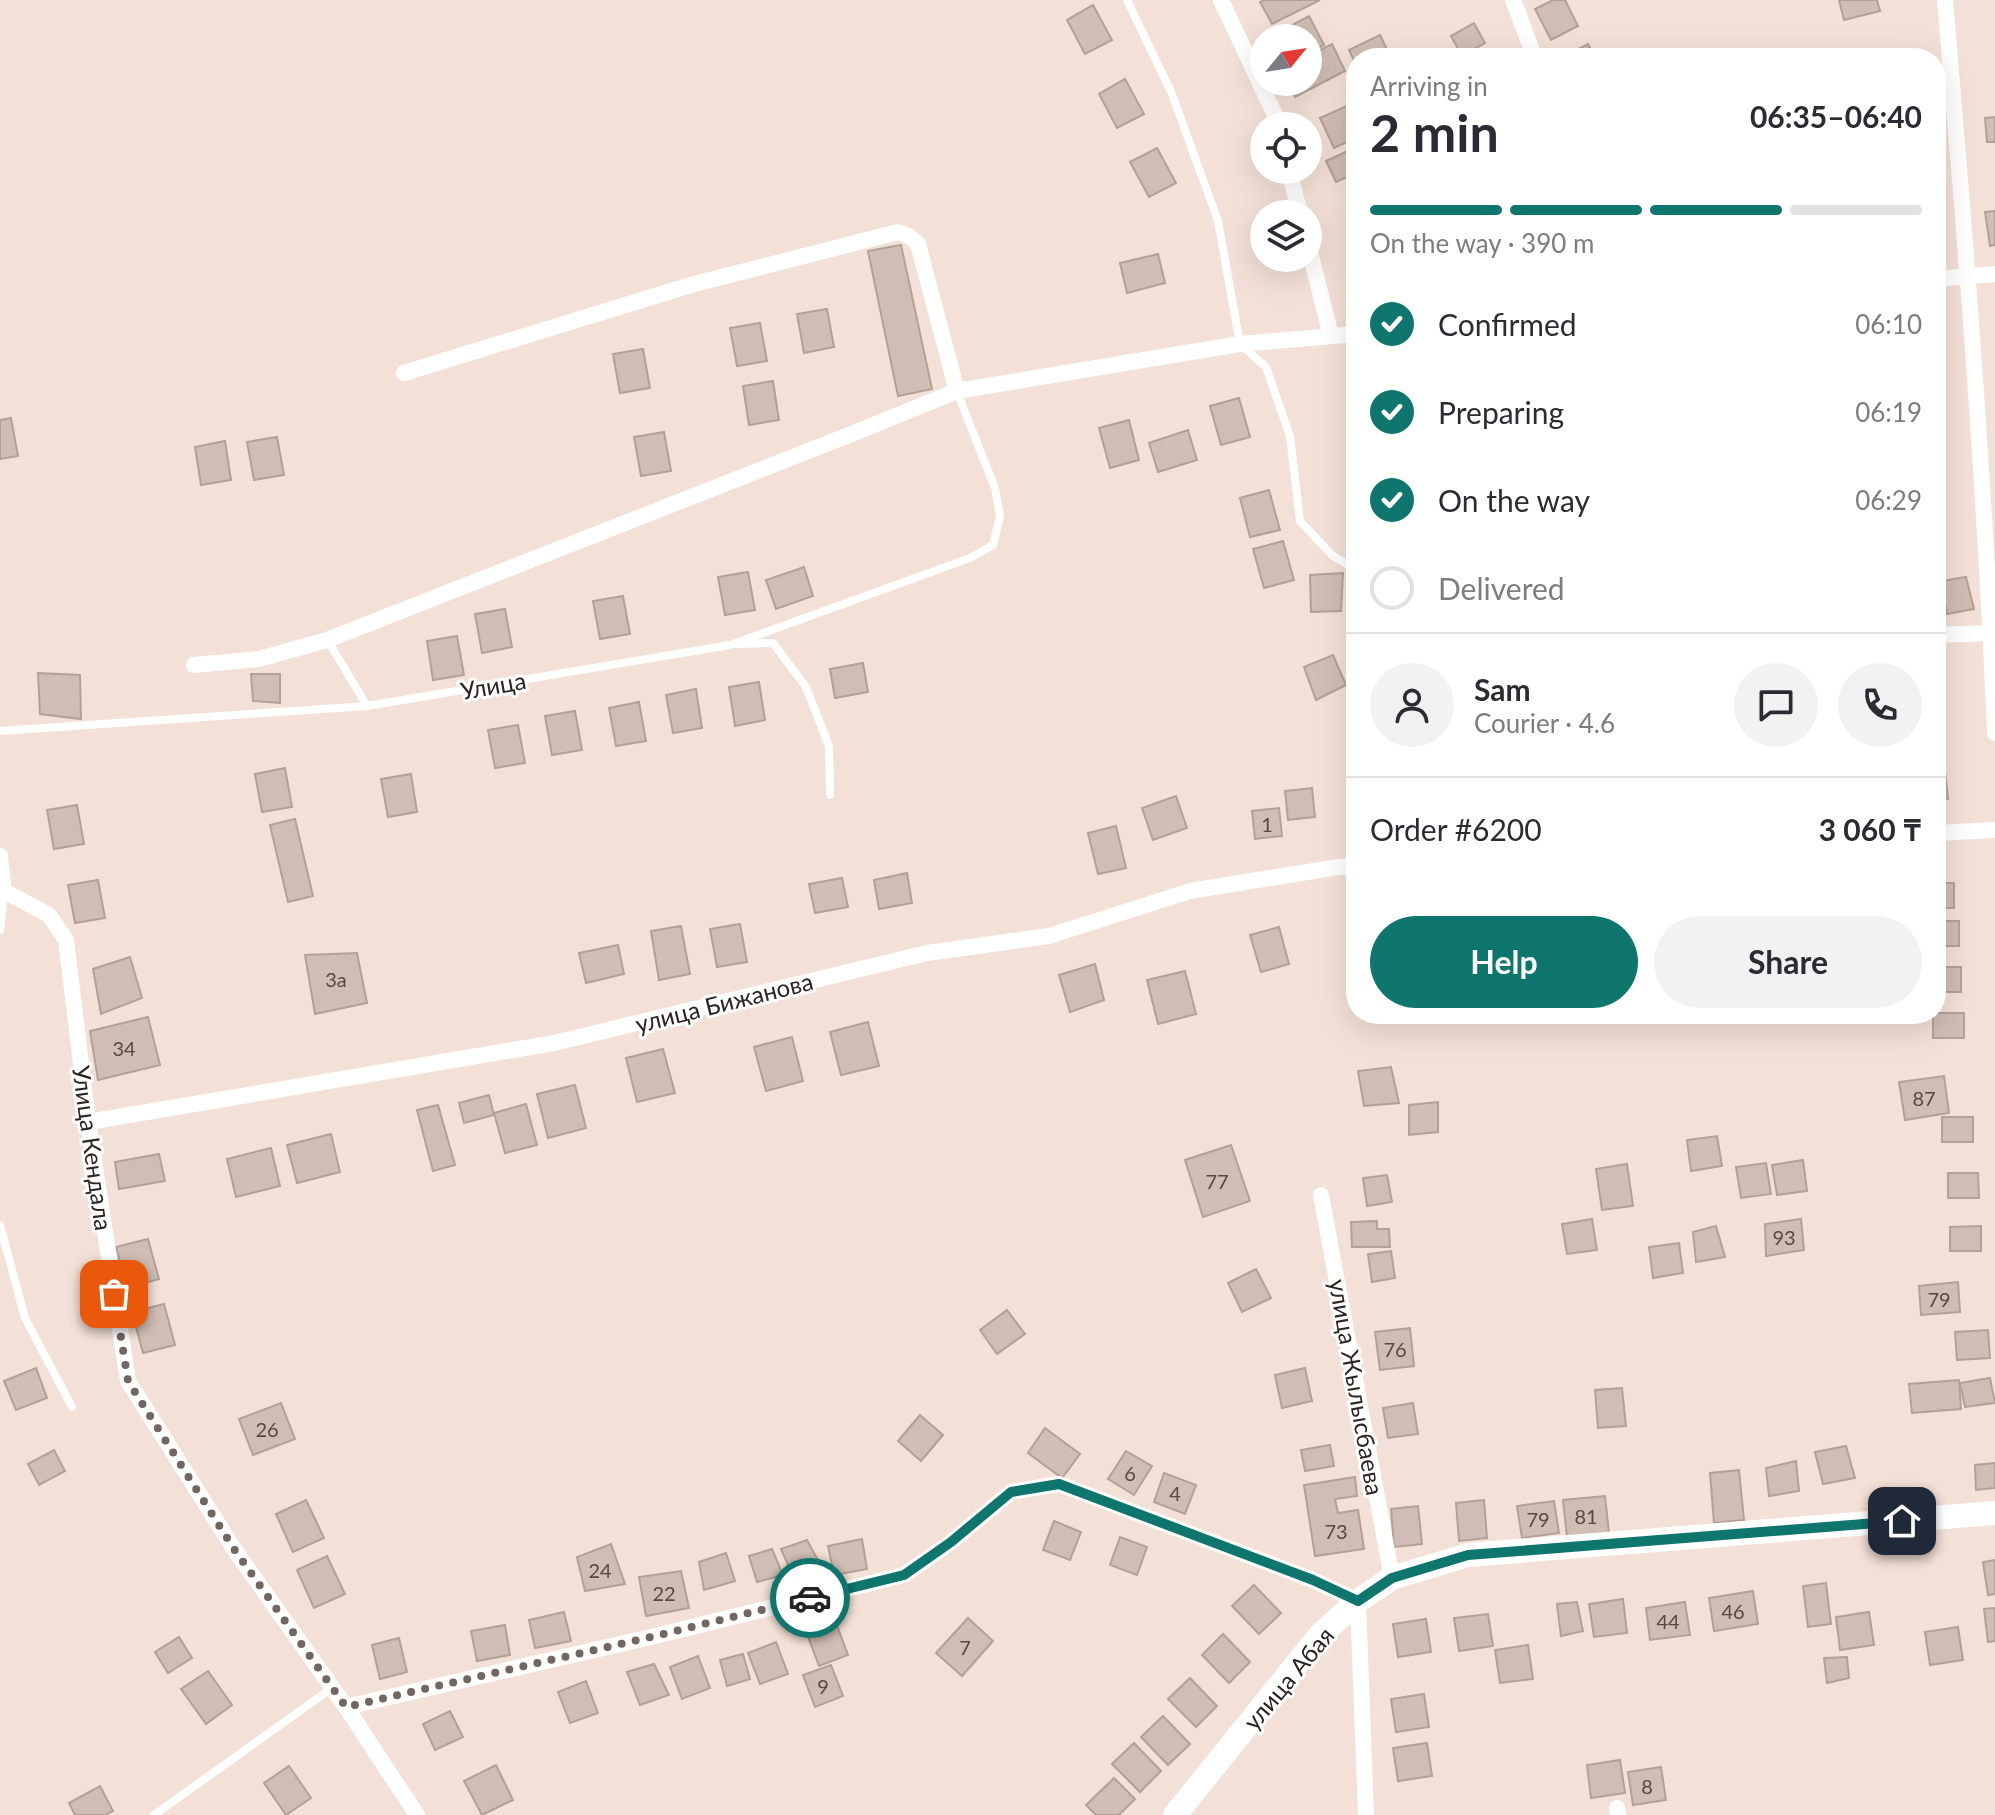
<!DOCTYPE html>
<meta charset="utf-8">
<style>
body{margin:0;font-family:Lato,sans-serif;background:#f2f2f3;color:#2b2b33;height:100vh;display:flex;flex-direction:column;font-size:30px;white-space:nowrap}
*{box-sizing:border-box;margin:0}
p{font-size:26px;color:#7c7c81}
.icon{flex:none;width:44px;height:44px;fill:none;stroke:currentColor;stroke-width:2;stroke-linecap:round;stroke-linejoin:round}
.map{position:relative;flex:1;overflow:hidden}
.drawer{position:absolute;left:1346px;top:48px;width:600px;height:976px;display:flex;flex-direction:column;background:#fff;border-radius:32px;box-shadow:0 8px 32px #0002}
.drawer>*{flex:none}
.needle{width:52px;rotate:60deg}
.buttons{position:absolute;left:1250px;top:24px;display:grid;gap:16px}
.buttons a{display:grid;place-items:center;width:72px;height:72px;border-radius:50%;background:#fff;box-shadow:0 8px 32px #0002;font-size:40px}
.pin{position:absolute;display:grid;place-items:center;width:68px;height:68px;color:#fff;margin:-34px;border-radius:16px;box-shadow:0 4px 12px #0006}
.courier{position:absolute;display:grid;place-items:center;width:80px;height:80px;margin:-40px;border:6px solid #0f766e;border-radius:50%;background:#fff;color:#222;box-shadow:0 2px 10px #0007}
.head em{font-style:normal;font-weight:700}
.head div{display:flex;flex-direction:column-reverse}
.head{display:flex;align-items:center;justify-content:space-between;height:136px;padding:0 24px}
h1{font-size:52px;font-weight:700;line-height:60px}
.bar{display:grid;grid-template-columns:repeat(4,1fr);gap:12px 8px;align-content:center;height:96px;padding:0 24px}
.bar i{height:10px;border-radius:6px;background:#e1e1e2}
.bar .selected{background:#0f766e}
.bar p{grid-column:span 4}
.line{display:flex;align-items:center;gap:20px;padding:0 24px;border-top:2px solid #e1e1e2}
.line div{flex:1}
.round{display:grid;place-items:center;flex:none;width:84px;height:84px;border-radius:42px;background:#f2f2f3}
ol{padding:0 24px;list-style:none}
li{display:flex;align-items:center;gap:24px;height:88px}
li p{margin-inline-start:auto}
li .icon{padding:8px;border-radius:50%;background:#0f766e;color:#fff;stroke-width:4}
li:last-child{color:#7c7c81}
li i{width:44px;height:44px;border:4px solid #e1e1e2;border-radius:50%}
.button{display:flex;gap:16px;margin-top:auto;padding:16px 24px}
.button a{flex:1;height:92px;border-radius:48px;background:#0f766e;color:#fff;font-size:32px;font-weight:700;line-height:92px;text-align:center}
.button a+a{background:#f2f2f3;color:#2b2b33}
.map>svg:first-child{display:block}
.building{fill:#d0bdb3;stroke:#b3a197;stroke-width:2}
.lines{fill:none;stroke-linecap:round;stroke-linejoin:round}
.lane{stroke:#fff;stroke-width:8}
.street{stroke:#fff;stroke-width:16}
.secondary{stroke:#fff;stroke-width:24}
.done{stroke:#716660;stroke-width:8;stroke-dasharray:0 14.4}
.route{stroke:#0f766e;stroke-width:10}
.labels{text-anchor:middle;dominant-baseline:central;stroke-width:6;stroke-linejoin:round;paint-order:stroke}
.number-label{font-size:20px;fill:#544a45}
.street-label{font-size:24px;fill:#2b2420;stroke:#fff}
</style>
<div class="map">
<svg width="1995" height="1815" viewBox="0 0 1995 1815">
<rect width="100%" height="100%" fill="#f3e0d6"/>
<!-- building -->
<g class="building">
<polygon points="1264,0 1320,0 1272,24 1260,2"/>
<polygon points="1553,0 1565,0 1578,26 1551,40 1535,9"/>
<polygon points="1839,0 1877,0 1880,11 1844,20"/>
<polygon points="1093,5 1112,40 1085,54 1067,20"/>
<polygon points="1309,16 1324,45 1308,53 1308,38 1285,38 1281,31"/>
<polygon points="1474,23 1485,43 1462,56 1451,36"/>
<polygon points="1380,35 1391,58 1356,58 1356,65 1349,50"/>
<polygon points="1332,44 1345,71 1295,97 1287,82 1308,82 1308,56"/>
<polygon points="1588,44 1595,58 1561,58"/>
<polygon points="1662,52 1663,58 1615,58 1615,57"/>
<polygon points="1125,79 1144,114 1117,128 1099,94"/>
<polygon points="1349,105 1356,120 1356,138 1334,148 1320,118"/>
<polygon points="1995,117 1995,142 1987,142 1985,118"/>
<polygon points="1157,148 1176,183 1149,197 1130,162"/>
<polygon points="1354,148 1356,152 1356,173 1336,182 1326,161"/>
<polygon points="1995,211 1995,245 1990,246 1985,212"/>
<polygon points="901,245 932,389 898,396 868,251"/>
<polygon points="1158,254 1165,283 1127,293 1120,263"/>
<polygon points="827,309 834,347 804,353 797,314"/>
<polygon points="760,323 767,361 737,366 730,328"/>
<polygon points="643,349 650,388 620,393 613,354"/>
<polygon points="773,381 779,420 749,425 743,386"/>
<polygon points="1239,398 1250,437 1221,445 1210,406"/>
<polygon points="11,418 18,456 0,459 0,420"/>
<polygon points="1129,420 1139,460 1110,468 1099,428"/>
<polygon points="1188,430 1197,460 1158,472 1149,443"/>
<polygon points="664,432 671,471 641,476 634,437"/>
<polygon points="277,437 284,475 254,480 247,442"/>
<polygon points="225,441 231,480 201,485 195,447"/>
<polygon points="1269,490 1280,530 1250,537 1240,498"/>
<polygon points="1283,541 1294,580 1264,588 1253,549"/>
<polygon points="804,567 813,596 776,609 766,580"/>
<polygon points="748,572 755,610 725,615 718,577"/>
<polygon points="1343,573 1341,611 1311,612 1310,575"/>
<polygon points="1966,577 1974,609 1947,614 1942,581"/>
<polygon points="623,596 630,634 600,639 593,601"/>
<polygon points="505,609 512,647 482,653 475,614"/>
<polygon points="457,636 464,675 433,680 427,641"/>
<polygon points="1333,655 1346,685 1316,700 1304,667"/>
<polygon points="863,663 868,692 835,698 830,669"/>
<polygon points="38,673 80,675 81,719 40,714"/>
<polygon points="251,674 280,674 280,703 253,701"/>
<polygon points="759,682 765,720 735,726 729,687"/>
<polygon points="696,689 702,728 673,733 666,695"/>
<polygon points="639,702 646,741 616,746 609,708"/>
<polygon points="575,711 582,750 552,755 545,716"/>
<polygon points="518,725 525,763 495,768 488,730"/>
<polygon points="285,768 292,807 262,812 255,774"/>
<polygon points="1945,771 1948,799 1936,800 1936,772"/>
<polygon points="411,774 417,812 388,817 381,779"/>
<polygon points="1312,788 1315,817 1288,820 1285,791"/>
<polygon points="1176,796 1187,828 1153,840 1142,808"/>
<polygon points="77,805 84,844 54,849 47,810"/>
<polygon points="1279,808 1282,836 1255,839 1252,811"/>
<polygon points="295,819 313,896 288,902 270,825"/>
<polygon points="1116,826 1126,868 1098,874 1088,833"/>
<polygon points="907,873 912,903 879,909 874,880"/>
<polygon points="842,878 848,907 815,913 809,884"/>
<polygon points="98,880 105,918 75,923 68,885"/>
<rect x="1936" y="883" width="18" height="25"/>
<rect x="1936" y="921" width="23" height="25"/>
<polygon points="740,924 747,962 717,967 710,929"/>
<polygon points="681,926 690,974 659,980 651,931"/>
<polygon points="1279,927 1289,964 1261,972 1250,935"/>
<polygon points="618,945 624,974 586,983 579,953"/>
<polygon points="357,953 367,1003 315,1014 305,955"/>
<polygon points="130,957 142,998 101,1014 93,969"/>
<polygon points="1095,964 1104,1000 1070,1012 1059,975"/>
<rect x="1936" y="967" width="25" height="25"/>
<polygon points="1185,971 1196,1014 1158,1024 1147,980"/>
<polygon points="1936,1013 1964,1013 1964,1038 1933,1038 1933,1014"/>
<polygon points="1729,1014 1763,1014 1763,1018 1730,1022"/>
<polygon points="148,1017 160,1065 98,1080 90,1031"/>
<polygon points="868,1022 879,1066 841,1075 830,1032"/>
<polygon points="792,1037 803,1081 766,1091 754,1047"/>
<polygon points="663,1049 675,1093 637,1102 626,1058"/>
<polygon points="1391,1067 1399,1103 1364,1106 1358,1071"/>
<polygon points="1944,1076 1949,1113 1905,1120 1899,1082"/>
<polygon points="575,1085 586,1128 548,1138 537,1094"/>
<polygon points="489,1095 494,1115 464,1123 459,1103"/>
<polygon points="1438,1102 1438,1132 1409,1135 1409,1105"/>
<polygon points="526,1104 537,1145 505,1153 494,1113"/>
<polygon points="438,1105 455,1165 433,1171 417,1110"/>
<rect x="1942" y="1117" width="31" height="25"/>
<polygon points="331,1134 340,1172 297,1183 287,1145"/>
<polygon points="1717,1136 1722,1166 1691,1171 1687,1140"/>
<polygon points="1231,1145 1250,1201 1203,1217 1185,1160"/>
<polygon points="271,1148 280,1186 236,1197 227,1159"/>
<polygon points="159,1154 165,1181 119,1189 115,1162"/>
<polygon points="1803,1160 1807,1191 1777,1195 1772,1165"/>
<polygon points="1766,1163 1771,1194 1741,1198 1736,1167"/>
<polygon points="1627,1164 1633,1206 1602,1210 1596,1169"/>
<polygon points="1948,1173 1978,1173 1979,1198 1948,1198"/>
<polygon points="1387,1175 1392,1202 1367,1206 1363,1178"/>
<polygon points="1592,1219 1597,1250 1567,1254 1562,1224"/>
<polygon points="1801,1219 1804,1250 1766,1256 1765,1224"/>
<polygon points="1377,1221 1377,1229 1389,1229 1390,1247 1352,1247 1351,1222"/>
<polygon points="1716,1226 1725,1257 1696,1262 1693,1232"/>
<polygon points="1981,1226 1981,1251 1950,1251 1950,1227"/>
<polygon points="148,1239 159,1279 127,1288 116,1247"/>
<polygon points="1679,1243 1683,1273 1653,1278 1649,1247"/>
<polygon points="1391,1251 1395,1278 1372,1282 1368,1254"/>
<polygon points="1256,1269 1271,1298 1242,1312 1228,1283"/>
<polygon points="1958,1282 1960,1312 1921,1315 1919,1286"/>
<polygon points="164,1304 175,1345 143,1353 132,1312"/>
<polygon points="1007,1310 1025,1334 997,1354 980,1330"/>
<polygon points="1410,1328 1414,1366 1380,1370 1375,1332"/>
<polygon points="1988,1330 1990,1358 1957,1360 1955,1332"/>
<polygon points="36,1368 47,1398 16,1410 4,1381"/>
<polygon points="1305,1368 1312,1401 1282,1408 1275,1375"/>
<polygon points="1990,1378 1995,1403 1965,1407 1960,1383"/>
<polygon points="1959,1380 1961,1409 1912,1413 1909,1384"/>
<polygon points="1622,1388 1626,1426 1598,1428 1595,1390"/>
<polygon points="281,1403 295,1439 253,1455 239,1419"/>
<polygon points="1413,1403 1418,1434 1388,1438 1383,1408"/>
<polygon points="920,1415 943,1435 921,1461 898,1441"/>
<polygon points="1045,1428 1080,1454 1062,1478 1028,1453"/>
<polygon points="1330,1445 1334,1466 1305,1471 1301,1450"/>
<polygon points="1846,1446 1855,1478 1823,1484 1815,1452"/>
<polygon points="54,1450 65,1471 39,1485 28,1464"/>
<polygon points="1126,1451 1152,1466 1134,1495 1108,1479"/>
<polygon points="1796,1461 1799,1491 1769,1496 1766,1468"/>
<polygon points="1995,1463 1995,1488 1976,1490 1975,1465"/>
<polygon points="1739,1470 1744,1520 1714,1523 1710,1473"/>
<polygon points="1164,1473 1196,1485 1185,1514 1154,1502"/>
<polygon points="1355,1477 1357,1496 1335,1499 1338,1513 1358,1510 1364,1549 1315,1556 1304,1485"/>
<polygon points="1605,1496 1609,1533 1567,1537 1563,1500"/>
<polygon points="306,1500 324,1538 293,1552 276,1514"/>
<polygon points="1484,1500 1487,1538 1459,1541 1456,1503"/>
<polygon points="1554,1501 1559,1533 1522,1538 1517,1506"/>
<polygon points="1418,1506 1422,1544 1394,1547 1391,1509"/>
<polygon points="1054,1521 1081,1532 1070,1560 1043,1550"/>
<polygon points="1120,1537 1147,1547 1137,1575 1110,1565"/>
<polygon points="862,1539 867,1569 834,1575 828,1546"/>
<polygon points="807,1540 820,1564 793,1576 781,1549"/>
<polygon points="611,1544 625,1584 585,1591 577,1557"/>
<polygon points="772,1549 783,1575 757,1582 749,1556"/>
<polygon points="726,1553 735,1581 704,1590 699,1562"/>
<polygon points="327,1556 345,1594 314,1608 297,1570"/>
<polygon points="1995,1560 1995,1594 1988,1595 1983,1562"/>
<polygon points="681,1571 689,1608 646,1616 639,1577"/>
<polygon points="1826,1583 1831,1624 1808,1627 1803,1586"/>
<polygon points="1254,1585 1281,1613 1259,1634 1232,1606"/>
<polygon points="1753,1591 1758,1624 1714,1631 1709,1598"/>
<polygon points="1623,1599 1627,1633 1594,1637 1589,1604"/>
<polygon points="1577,1602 1583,1631 1561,1636 1557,1604"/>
<polygon points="1685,1602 1690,1635 1650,1640 1646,1608"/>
<polygon points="1995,1608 1995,1641 1988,1642 1984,1609"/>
<polygon points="564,1612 571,1641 535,1648 529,1620"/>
<polygon points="1869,1612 1874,1645 1840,1650 1836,1617"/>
<polygon points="1488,1614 1493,1646 1459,1651 1454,1618"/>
<polygon points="968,1618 993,1641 962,1676 936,1653"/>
<polygon points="1426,1619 1431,1652 1398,1657 1393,1624"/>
<polygon points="836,1623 848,1655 819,1666 807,1634"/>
<polygon points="505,1625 510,1655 477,1661 471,1631"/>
<polygon points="1958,1627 1963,1660 1930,1665 1925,1632"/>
<polygon points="1223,1634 1250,1662 1229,1683 1202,1655"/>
<polygon points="179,1637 192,1658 168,1673 155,1652"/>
<polygon points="399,1638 407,1672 380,1679 372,1645"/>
<polygon points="776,1642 788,1674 760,1684 748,1653"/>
<polygon points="1528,1645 1533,1679 1500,1683 1495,1650"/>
<polygon points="743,1654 750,1679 727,1686 720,1660"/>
<polygon points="698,1656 710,1688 682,1699 670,1667"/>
<polygon points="1847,1657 1849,1678 1827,1683 1824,1658"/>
<polygon points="654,1664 669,1695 640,1705 627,1672"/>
<polygon points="831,1665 843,1696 815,1707 803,1675"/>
<polygon points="208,1671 232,1705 206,1724 181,1689"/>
<polygon points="1190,1678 1217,1706 1196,1727 1168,1699"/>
<polygon points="586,1681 598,1713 570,1723 558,1692"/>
<polygon points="1424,1694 1429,1727 1396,1732 1391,1699"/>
<polygon points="450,1711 463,1737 435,1750 423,1724"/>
<polygon points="1163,1716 1190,1744 1168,1765 1141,1737"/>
<polygon points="1134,1743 1161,1771 1140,1792 1112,1764"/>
<polygon points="1427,1743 1432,1776 1398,1781 1393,1748"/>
<polygon points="1620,1760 1625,1793 1591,1798 1587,1765"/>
<polygon points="496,1765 513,1800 482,1815 464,1781"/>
<polygon points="289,1766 311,1798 286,1815 264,1783"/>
<polygon points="1661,1767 1666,1800 1633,1805 1628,1772"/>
<polygon points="1114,1778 1135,1799 1119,1815 1096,1815 1086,1805"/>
<polygon points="100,1786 113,1811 105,1815 75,1815 69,1803"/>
</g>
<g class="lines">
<!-- lane -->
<g class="lane">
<polyline points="1127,0 1172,94 1218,221 1240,344 1266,367 1290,436 1300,521 1333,556 1356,569"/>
<polyline points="328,641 367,706"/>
<polyline points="737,644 773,643 806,687 829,746 830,795"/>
<polyline points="0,731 367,706 730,645 970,558 993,545 1000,516 995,488 957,392"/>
<polyline points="0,930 4,892"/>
<polyline points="0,1225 25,1318 72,1407"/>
<polyline points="154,1815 332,1688"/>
</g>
<!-- street -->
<g class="street">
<polyline points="1221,0 1275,115 1278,126"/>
<polyline points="1513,0 1535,58"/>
<path d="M1945,0C1966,244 1985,488 1995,733"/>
<polyline points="1289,170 1300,214"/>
<polyline points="1308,244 1331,336"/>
<polyline points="1936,279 1995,274"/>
<polyline points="404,373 694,284 898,232 909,236 918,244 957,391"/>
<polyline points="1936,635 1991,633"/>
<polyline points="194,665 259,659 327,640 849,435 957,391 1240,344 1356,334"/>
<polyline points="1936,833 1995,830"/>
<polyline points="0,856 4,891 49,915 66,940 88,1122 128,1381 234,1549 346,1707 417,1815"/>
<polyline points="88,1122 554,1043 927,953 1049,936 1190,891 1338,867 1356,866"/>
<polyline points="1321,1195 1392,1578"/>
<polyline points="346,1707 651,1637 904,1575 951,1542 1011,1492 1059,1484 1313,1580 1358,1601 1366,1815"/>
<polyline points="1617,1808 1618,1815"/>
</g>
<!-- secondary -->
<polyline class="secondary" points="1175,1815 1321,1634 1358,1601 1392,1578 1468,1555 1995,1513"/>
</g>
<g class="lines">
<!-- done -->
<polyline class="done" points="114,1294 128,1381 234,1549 346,1707 651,1637 810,1598"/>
<!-- route -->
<polyline class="route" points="810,1598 904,1575 951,1542 1011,1492 1059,1484 1313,1580 1358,1601 1392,1578 1468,1555 1902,1521"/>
</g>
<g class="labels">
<!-- number labels -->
<g class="number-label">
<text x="1267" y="824">1</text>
<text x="336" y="979">3а</text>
<text x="124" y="1048">34</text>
<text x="1924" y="1098">87</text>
<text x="1217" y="1181">77</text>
<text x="1784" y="1237">93</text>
<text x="1939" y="1299">79</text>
<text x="1395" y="1349">76</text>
<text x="267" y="1429">26</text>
<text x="1130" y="1473">6</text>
<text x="1175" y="1493">4</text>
<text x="1586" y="1516">81</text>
<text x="1538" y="1519">79</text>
<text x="1336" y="1531">73</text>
<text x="600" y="1570">24</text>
<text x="664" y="1593">22</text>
<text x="1733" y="1611">46</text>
<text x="1668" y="1621">44</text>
<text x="965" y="1647">7</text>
<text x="823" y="1686">9</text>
<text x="1647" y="1786">8</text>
</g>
<!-- street labels -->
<g class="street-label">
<text transform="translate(493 685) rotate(-10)">Улица</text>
<text transform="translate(724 1002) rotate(-14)">улица Бижанова</text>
<text transform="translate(93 1148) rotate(82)">Улица Кендала</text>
<text transform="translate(1357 1387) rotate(80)">улица Жылысбаева</text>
<text transform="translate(1288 1678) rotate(-50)">улица Абая</text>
</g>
</g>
</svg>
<div class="buttons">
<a><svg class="needle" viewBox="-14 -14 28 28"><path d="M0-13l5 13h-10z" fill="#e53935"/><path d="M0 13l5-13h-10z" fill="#7c7c81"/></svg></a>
<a><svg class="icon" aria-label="locate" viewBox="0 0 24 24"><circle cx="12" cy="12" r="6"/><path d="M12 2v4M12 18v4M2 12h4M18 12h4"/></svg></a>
<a><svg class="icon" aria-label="layers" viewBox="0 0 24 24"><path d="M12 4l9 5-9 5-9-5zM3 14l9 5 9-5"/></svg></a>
</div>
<div class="pin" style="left:114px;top:1294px;background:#ea580c"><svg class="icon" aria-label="bag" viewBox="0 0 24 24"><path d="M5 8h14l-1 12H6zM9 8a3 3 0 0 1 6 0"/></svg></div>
<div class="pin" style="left:1902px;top:1521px;background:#1f2937"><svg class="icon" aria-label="home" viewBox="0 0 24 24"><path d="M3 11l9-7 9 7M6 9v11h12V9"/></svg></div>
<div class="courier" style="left:810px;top:1598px"><svg class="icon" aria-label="car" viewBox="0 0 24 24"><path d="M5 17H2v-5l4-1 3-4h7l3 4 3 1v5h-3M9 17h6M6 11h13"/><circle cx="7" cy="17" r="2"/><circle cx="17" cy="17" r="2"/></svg></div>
<section class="drawer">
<div class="head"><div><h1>2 min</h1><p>Arriving in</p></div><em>06:35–06:40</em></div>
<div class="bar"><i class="selected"></i><i class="selected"></i><i class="selected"></i><i></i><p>On the way · 390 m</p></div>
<ol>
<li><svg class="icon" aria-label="check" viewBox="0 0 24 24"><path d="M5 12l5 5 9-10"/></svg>Confirmed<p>06:10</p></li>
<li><svg class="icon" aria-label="check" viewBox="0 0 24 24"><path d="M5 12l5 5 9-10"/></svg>Preparing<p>06:19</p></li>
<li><svg class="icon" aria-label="check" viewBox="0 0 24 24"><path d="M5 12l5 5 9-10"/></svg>On the way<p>06:29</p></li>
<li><i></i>Delivered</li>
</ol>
<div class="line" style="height:144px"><a class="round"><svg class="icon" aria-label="person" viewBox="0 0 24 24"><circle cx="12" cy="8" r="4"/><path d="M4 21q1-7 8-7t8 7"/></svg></a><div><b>Sam</b><p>Courier · 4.6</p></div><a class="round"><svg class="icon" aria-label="chat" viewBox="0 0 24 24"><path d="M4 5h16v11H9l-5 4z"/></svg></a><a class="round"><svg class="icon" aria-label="phone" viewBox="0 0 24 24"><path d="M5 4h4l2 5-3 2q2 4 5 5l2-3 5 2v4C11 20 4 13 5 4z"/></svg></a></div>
<div class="line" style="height:104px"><div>Order #6200</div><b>3 060 ₸</b></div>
<div class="button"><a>Help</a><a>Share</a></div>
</section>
</div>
